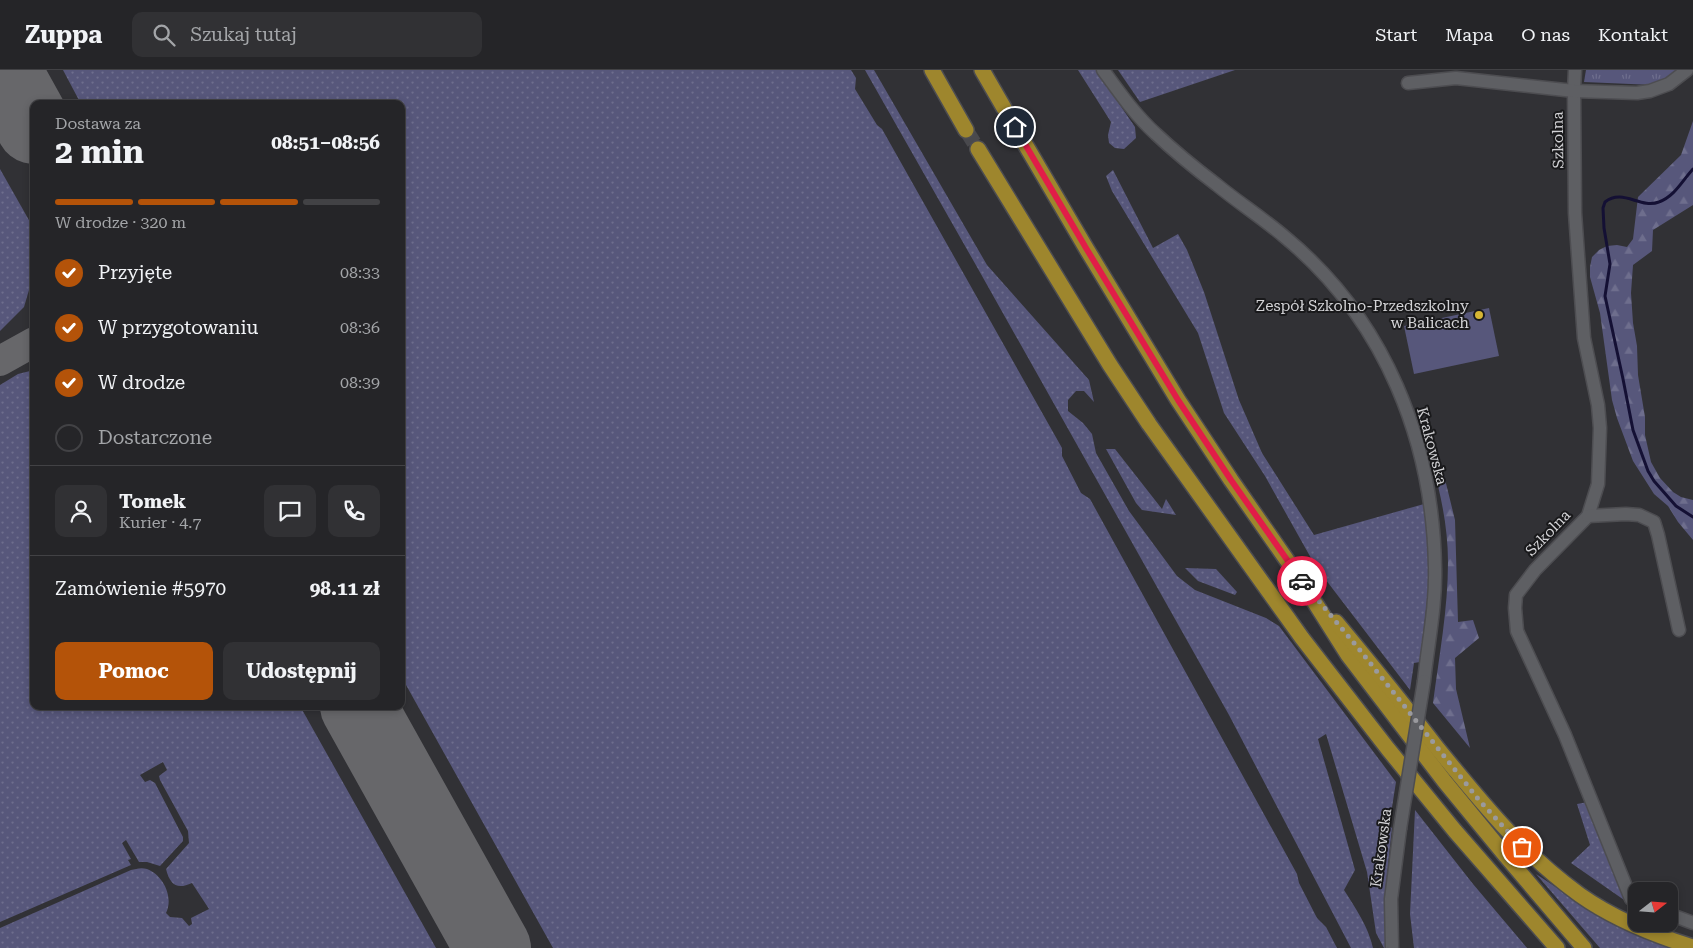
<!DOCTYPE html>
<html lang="pl">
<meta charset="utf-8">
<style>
body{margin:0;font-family:"Roboto Serif",serif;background:#313134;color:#f1f3f6;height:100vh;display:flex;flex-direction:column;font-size:19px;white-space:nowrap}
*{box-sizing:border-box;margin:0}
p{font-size:16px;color:#a3a5a8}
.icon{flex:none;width:28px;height:28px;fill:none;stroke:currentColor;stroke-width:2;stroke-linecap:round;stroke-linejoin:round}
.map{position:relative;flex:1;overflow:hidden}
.drawer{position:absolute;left:30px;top:30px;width:375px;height:610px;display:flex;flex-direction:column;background:#252528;border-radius:10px;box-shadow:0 2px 8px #0003,0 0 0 1px #424245}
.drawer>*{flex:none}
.needle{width:32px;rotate:73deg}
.controls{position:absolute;left:1628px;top:812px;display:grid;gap:10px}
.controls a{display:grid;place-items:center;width:50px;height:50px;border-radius:10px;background:#252528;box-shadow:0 2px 8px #0003,0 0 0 1px #424245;font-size:25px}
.pin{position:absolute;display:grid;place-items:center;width:42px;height:42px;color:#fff;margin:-21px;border:2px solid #fff;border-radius:50%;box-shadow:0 1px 5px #0007}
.courier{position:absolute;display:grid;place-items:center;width:50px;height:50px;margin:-25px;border:4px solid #e11d48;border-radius:50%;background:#fff;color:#222;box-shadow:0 1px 6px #0007}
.summary em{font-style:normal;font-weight:700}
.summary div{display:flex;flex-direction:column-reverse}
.summary{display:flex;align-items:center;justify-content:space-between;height:85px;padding:0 25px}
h1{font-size:32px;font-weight:700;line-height:38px}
.bar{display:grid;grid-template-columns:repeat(4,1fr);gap:8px 5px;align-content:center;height:60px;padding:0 25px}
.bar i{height:6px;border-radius:4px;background:#424245}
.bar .selected{background:#b45309}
.bar p{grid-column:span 4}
.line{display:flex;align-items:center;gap:12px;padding:0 25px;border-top:1px solid #424245}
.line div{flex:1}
.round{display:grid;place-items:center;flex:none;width:52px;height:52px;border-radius:10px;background:#313134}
ol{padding:0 25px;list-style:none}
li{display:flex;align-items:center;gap:15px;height:55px}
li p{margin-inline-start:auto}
li .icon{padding:5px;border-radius:50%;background:#b45309;color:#fff;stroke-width:4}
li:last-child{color:#a3a5a8}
li i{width:28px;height:28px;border:2px solid #424245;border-radius:50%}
.primary-button{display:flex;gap:10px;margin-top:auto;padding:10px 25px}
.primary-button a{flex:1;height:58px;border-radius:10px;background:#b45309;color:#fff;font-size:20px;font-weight:700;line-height:58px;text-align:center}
.primary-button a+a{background:#313134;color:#f1f3f6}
header{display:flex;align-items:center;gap:30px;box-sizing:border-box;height:70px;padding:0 25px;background:#252528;border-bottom:1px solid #424245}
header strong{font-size:24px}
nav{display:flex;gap:28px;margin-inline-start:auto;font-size:18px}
.search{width:350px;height:45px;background:#313134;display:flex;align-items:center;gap:12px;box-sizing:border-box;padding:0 18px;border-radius:10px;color:#a3a5a8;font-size:19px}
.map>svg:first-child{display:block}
.grass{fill:url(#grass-dots)}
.forest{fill:url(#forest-firs)}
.park{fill:url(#park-tufts)}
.pitch{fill:#57577b}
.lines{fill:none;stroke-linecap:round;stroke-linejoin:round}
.stream{stroke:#141034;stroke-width:3}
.taxiway{stroke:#67676a;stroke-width:30}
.runway{stroke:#67676a;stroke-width:76}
.highway-tunnel{stroke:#49494d;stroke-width:15;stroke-dasharray:15 8;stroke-linecap:butt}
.minor-casing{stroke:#4d4d51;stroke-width:15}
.highway-casing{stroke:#4d4d51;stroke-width:18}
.minor{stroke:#5e5f63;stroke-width:12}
.highway{stroke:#9e862d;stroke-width:15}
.minor-bridge-casing{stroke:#4d4d51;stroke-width:15;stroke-linecap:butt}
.minor-bridge{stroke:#5e5f63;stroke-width:12}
.done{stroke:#9a9a9e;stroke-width:5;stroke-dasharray:0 9}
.route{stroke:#e11d48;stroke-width:6}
.poi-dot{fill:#d6b534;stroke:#19191b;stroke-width:2}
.labels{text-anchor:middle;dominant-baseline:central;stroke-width:4;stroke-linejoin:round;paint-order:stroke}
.street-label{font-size:15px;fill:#d3d3d6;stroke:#19191b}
.poi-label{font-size:15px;fill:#d3d3d6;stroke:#19191b;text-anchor:end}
</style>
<header>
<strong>Zuppa</strong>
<div class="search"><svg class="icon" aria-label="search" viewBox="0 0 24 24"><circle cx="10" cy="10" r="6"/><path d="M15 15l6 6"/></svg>Szukaj tutaj</div>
<nav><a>Start</a><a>Mapa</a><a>O nas</a><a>Kontakt</a></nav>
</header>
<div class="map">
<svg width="1693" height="878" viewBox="0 0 1693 878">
<defs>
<pattern id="grass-dots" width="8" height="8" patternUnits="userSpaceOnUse" patternTransform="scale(1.25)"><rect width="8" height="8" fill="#57577b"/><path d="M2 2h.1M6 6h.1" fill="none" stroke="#6e6e8d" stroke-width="1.8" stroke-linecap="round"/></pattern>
<pattern id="forest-firs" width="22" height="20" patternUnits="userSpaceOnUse" patternTransform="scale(1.25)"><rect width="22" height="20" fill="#57577b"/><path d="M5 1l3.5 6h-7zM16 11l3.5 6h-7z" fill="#6e6e8d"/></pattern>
<pattern id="park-tufts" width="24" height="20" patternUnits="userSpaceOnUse" patternTransform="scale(1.25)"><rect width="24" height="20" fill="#57577b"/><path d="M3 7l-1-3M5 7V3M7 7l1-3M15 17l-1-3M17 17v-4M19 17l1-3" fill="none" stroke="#6e6e8d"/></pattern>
</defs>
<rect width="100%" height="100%" fill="#313135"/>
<!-- grass -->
<g class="grass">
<polygon points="63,0 851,0 856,8 855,19 877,55 882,59 1062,378 1062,386 1081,423 1090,429 1297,804 1299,813 1317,848 1326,857 1337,878 553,878 401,606 401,34 81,34"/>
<path d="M865,0H874L987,195L1089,310L1094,332L1084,321H1076L1068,330V341L1083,353L1092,364L1096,383L1129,441L1177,506L1195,520L1266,548L1279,556L1396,712L1389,756L1392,758L1384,832L1387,878H1384L1376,863L1367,802L1326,664L1318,669L1355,800L1344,820C1356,839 1368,856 1373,878H1351L1229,645L977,197Z"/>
<polygon points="1078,0 1096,0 1135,57 1136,68 1124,79 1115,78 1109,73 1108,65 1111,52"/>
<polygon points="1118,0 1235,0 1140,32"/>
<polygon points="0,99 34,159 34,203 24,237 0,261"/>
<polygon points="1113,100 1153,178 1178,164 1187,180 1204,222 1239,330 1262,383 1314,465 1424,434 1431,477 1428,522 1420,592 1414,593 1410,620 1316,497 1265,406 1224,343 1198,263 1112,121 1106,106"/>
<path d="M34,300V636H300L436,878H0V858L131,800C136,799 141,797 147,799C163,805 174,827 166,843L170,847L182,848L189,856L192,854L191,848L209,839L192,813C177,820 170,815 166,799L189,773L188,761L160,710L159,706L167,700L163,692L140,705L145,712L150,710L155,713L183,767V771L160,796L147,792H139L126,770L122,773L131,789L128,790L131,795L0,852V315L18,304Z"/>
<polygon points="1106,379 1115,379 1162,439 1166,429 1176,445 1142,440 1136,433"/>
<polygon points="1185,498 1216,499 1237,522 1235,525 1198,511"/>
<polygon points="1588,732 1627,832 1571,793 1590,775 1577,734"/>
<polygon points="1415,740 1473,814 1527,878 1414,878 1410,844"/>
<polygon points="1536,804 1606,850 1644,867 1680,878 1600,878"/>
</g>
<!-- forest -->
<g class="forest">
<polygon points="1693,51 1693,135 1653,160 1652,181 1633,195 1631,223 1633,253 1637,276 1638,305 1645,347 1645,365 1651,392 1660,408 1673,422 1681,427 1693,430 1693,470 1678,452 1668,436 1654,424 1633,391 1617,348 1612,330 1600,243 1590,207 1590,197 1592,187 1599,180 1607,176 1617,175 1627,177 1633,169 1638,127 1681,85"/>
<path d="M1432,393H1441L1455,450L1458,552L1473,550L1479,568L1455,588L1456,619L1470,678L1433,633C1439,587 1448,539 1448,492C1448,458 1441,425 1432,393Z"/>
</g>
<!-- park -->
<polygon class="park" points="1586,0 1677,0 1671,7 1654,15 1584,12"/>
<!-- pitch -->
<polygon class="pitch" points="1489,238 1499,286 1414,304 1404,256"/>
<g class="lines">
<!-- stream -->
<path class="stream" d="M1693,99C1682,111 1675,126 1659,132C1640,139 1623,118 1605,132L1603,138L1604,158L1610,194L1605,226L1623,309L1633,360L1648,401L1654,411L1676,436L1693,447"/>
<!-- taxiway -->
<polyline class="taxiway" points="0,291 34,272"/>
<!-- runway -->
<g class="runway">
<polyline points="3,0 34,56"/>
<polyline points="358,636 493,878"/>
</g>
<!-- highway-tunnel -->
<g class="highway-tunnel">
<polyline points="1004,38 1015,57"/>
<polyline points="966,60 978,79"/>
</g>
<!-- minor casing -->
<g class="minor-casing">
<g id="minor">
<path d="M1103,0C1119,22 1135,45 1156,64C1175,82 1196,99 1217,115C1239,133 1264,149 1286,168C1385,250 1433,371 1435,498C1436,536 1428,573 1424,611"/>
<polyline points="1575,0 1574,21 1575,143 1584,268 1598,335 1600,358 1598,414 1588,446 1535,500 1516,525 1515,538 1517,561 1565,665 1631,829 1636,831"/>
<polyline points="1408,13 1456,8 1574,21 1637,23 1650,21 1669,14 1687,0"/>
<polyline points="1588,446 1626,444 1639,445 1654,452 1658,465 1679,560"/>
<polyline points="1669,844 1693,853"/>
<polyline points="1392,878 1391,829 1400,759"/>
</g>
</g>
<!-- highway casing -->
<g class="highway-casing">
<g id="highway">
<polyline points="932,0 966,60"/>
<polyline points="982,0 1004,38"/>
<polyline points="1015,57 1086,178 1178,330 1231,410 1300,509 1348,585 1445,712 1505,785 1584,878"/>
<polyline points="978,79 1110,295 1149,354 1302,568 1388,679 1455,761 1557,878"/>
<path d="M1336,552C1371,594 1405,636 1438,679C1483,734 1522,783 1580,825C1614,849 1654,865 1693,877"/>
</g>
</g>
<!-- minor -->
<use href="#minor" class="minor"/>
<!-- highway -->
<use href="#highway" class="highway"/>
<!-- minor-bridge casing -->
<g class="minor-bridge-casing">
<polyline id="minor-bridge" points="1400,759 1424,611"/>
</g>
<!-- minor-bridge -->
<use href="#minor-bridge" class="minor-bridge"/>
</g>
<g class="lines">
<!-- done -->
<polyline class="done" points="1302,511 1359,579 1479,730 1522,777"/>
<!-- route -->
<polyline class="route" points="1015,57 1086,178 1178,330 1231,410 1302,511"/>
</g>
<!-- markers -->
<circle class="poi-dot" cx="1479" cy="245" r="5"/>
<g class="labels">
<!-- street labels -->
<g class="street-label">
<text transform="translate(1558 70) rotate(-91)">Szkolna</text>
<text transform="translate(1432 376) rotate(75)">Krakowska</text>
<text transform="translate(1548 463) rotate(-46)">Szkolna</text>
<text transform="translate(1381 778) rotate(-82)">Krakowska</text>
</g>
<!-- poi labels -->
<g class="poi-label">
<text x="1469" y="236">Zespół Szkolno-Przedszkolny<tspan x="1469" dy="17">w Balicach</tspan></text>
</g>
</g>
</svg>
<div class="controls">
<a><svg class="needle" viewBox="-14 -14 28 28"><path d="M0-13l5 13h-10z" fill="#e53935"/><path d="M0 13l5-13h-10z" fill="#a3a5a8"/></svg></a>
</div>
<div class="pin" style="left:1522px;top:777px;background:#ea580c"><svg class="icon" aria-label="bag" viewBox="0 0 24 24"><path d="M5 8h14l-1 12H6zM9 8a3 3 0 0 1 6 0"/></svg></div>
<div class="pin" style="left:1015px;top:57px;background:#1f2937"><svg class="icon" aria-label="home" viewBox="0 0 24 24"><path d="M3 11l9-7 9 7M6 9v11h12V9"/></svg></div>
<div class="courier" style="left:1302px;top:511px"><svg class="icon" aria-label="car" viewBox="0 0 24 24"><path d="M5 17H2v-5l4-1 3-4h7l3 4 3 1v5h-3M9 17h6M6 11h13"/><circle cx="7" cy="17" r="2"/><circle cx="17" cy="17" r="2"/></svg></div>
<section class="drawer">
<div class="summary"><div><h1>2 min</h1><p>Dostawa za</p></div><em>08:51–08:56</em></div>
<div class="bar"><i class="selected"></i><i class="selected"></i><i class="selected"></i><i></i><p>W drodze · 320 m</p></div>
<ol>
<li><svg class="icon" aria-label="check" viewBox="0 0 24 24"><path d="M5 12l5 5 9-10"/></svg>Przyjęte<p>08:33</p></li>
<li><svg class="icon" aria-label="check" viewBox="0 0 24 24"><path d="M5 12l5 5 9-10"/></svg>W przygotowaniu<p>08:36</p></li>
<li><svg class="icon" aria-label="check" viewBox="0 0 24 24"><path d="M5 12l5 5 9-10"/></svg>W drodze<p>08:39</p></li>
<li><i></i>Dostarczone</li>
</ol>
<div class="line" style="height:90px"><a class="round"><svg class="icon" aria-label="person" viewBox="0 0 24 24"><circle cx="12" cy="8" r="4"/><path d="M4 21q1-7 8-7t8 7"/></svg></a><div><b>Tomek</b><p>Kurier · 4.7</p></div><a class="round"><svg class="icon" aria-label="chat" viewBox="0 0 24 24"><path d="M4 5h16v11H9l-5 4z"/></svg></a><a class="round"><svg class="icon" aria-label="phone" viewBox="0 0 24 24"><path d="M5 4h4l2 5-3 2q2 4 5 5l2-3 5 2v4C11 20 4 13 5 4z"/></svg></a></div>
<div class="line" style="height:65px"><div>Zamówienie #5970</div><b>98.11 zł</b></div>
<div class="primary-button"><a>Pomoc</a><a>Udostępnij</a></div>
</section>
</div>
